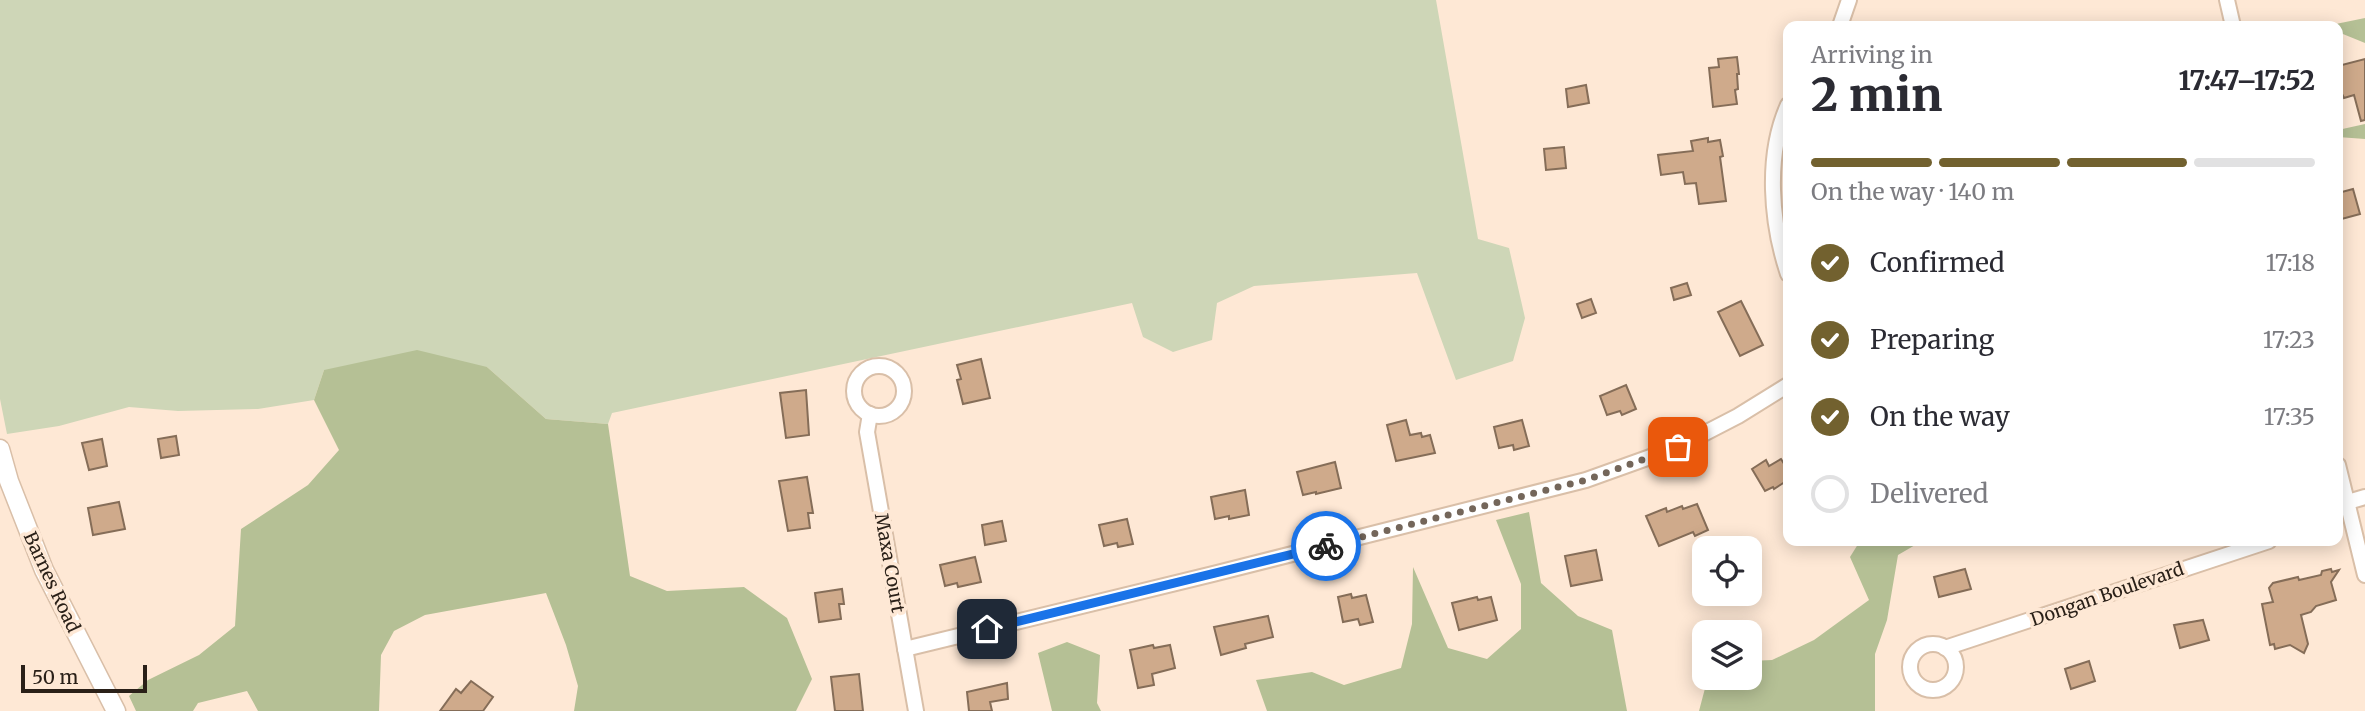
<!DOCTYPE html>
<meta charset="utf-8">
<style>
body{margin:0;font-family:Merriweather,serif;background:#f7f7f7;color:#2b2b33;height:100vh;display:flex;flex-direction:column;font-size:26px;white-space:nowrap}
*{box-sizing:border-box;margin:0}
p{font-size:23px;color:#7c7c81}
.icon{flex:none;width:38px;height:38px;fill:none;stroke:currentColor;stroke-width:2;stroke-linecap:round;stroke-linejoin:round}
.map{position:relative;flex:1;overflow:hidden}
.sheet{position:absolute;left:1783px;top:21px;width:560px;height:525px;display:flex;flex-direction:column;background:#fff;border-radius:14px;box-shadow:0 4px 18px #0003}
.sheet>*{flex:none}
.controls{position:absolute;left:1692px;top:536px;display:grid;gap:14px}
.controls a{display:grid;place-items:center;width:70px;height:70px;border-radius:14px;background:#fff;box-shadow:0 4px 18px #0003;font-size:35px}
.scale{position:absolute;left:21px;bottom:18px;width:126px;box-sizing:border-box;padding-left:7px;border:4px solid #2a2018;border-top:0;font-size:19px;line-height:24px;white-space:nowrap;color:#2a2018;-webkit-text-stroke:5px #fee8d5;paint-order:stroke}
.pin{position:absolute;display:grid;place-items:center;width:60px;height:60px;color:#fff;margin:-30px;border-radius:14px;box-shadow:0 4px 10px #0006}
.courier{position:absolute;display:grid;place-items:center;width:70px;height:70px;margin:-35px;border:5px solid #1a73e8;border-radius:50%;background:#fff;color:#222;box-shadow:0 2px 9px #0007}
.headline em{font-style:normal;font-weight:800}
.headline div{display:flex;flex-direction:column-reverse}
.headline{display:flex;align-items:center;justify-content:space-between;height:119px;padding:0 28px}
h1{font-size:46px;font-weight:800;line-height:52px}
.bar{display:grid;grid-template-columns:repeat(4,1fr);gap:10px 7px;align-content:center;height:84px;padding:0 28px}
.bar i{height:9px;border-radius:5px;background:#e1e1e2}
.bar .on{background:#72612f}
.bar p{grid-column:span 4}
ol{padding:0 28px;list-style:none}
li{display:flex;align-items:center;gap:21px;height:77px}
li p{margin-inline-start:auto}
li .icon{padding:7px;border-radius:50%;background:#72612f;color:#fff;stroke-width:4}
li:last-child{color:#7c7c81}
li i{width:38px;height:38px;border:4px solid #e1e1e2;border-radius:50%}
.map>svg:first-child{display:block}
.green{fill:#ced6b7}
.forest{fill:#b5c095}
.building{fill:#cfaa8b;stroke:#856d58;stroke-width:2}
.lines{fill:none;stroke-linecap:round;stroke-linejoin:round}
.minor-casing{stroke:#d9bfa8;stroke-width:18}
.tertiary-casing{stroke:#d9bfa8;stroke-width:21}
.minor{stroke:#fff;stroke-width:14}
.tertiary{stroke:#fff;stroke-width:18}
.done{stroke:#74665a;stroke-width:7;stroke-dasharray:0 12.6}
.route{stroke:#1a73e8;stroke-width:9}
.labels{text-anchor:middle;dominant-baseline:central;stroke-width:7;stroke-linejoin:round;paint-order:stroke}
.street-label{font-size:18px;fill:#2a2018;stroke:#fee8d5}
</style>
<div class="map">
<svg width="2365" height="711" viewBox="0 0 2365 711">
<rect width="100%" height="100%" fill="#fee8d5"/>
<!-- green -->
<polygon class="green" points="0,0 1436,0 1478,239 1509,248 1525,318 1513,361 1456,380 1417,273 1254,286 1217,303 1212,340 1173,352 1143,337 1132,303 612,413 608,424 546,419 487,367 324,370 314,400 258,409 178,411 129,407 59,426 7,434 0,399"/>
<!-- forest -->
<g class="forest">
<polygon points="2365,18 2365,43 2338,32 2338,26 2326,26"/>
<polygon points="2365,124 2365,139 2338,137 2338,130"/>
<polygon points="417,350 487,367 546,419 608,424 630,576 667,591 744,587 787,618 812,679 796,711 574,711 578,686 566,645 546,593 425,615 394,631 381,655 379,711 258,711 247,691 198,703 193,711 136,711 129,696 148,680 199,655 235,626 241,529 308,485 339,450 314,400 324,370"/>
<polygon points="1529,512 1541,583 1578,616 1612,630 1627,711 1267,711 1256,680 1312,672 1344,685 1401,668 1412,624 1413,567 1448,648 1487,659 1521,629 1521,584 1496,520"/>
<polygon points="1860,541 1922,541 1898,555 1887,620 1875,654 1875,711 1699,711 1708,677 1750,677 1750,661 1772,660 1814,640 1869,600 1850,557"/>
<polygon points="1067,642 1100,655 1097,703 1101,711 1052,711 1038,653"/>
</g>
<!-- building -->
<g class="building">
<polygon points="1737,57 1739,74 1737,74 1738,89 1735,90 1737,104 1713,107 1709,68 1719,67 1718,59"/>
<polygon points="2365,59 2365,120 2361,121 2354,95 2344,98 2342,94 2338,95 2338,66"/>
<polygon points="1586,85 1589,103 1568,107 1566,89"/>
<polygon points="1708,138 1708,142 1720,140 1723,156 1720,157 1726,201 1699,204 1696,183 1685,184 1683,172 1661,175 1658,155 1693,151 1691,141"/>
<polygon points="1564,147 1566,168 1546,170 1544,149"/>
<polygon points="2353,189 2360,214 2338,220 2338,193"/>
<polygon points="1687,283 1691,295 1674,300 1671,288"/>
<polygon points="1591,299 1596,313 1582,318 1577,304"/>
<polygon points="1741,301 1763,345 1740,356 1718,312"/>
<polygon points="981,359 990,398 963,404 957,380 961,379 957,365"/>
<polygon points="1626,385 1636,409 1622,415 1620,411 1607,415 1600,396"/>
<polygon points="806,390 809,435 786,438 780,393"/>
<polygon points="1406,420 1410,435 1421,433 1422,437 1430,435 1435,453 1396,461 1387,425"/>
<polygon points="1522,420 1529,446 1514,450 1513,445 1499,448 1494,427"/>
<polygon points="176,436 179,455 161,458 158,439"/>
<polygon points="102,439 107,466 89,470 82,443"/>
<polygon points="1781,459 1788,470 1788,480 1774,489 1773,487 1765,491 1752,469 1766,460 1769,466"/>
<polygon points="1335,462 1341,488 1316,494 1316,492 1303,495 1297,472"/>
<polygon points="807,477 813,513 808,513 810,528 788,531 779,481"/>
<polygon points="1245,490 1249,515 1229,519 1229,516 1215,519 1211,497"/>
<polygon points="119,502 125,529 93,535 88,508"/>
<polygon points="1697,504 1708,530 1695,536 1693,532 1659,546 1646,516 1666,508 1667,512 1682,506 1683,509"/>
<polygon points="1127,519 1133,544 1118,547 1117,543 1104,546 1099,525"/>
<polygon points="1002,521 1006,541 985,545 982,525"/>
<polygon points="1596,550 1602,580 1571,586 1565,556"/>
<polygon points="975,557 981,582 958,587 957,583 945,586 940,565"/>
<polygon points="1965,569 1971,589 1939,597 1934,577"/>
<polygon points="2331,569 2332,572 2339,570 2331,582 2336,600 2316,606 2311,612 2301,615 2308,644 2304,653 2290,645 2275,649 2274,644 2270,645 2262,604 2273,602 2269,588 2273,583 2298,577 2299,580 2321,575 2322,571"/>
<polygon points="842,589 844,604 839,604 841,619 819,622 815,593"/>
<polygon points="1351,594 1352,598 1366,595 1373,622 1360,625 1358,619 1343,622 1338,597"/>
<polygon points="1477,597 1478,600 1491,597 1497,620 1459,630 1452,603"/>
<polygon points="1268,616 1273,637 1245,644 1246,648 1221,655 1214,627"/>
<polygon points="2203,620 2209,640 2180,648 2174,625"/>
<polygon points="1153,645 1154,648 1170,645 1175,668 1152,674 1154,685 1138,688 1130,650"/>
<polygon points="2089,661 2095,681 2071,689 2065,669"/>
<polygon points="859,674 863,711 835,711 831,677"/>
<polygon points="471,681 493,697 483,711 440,711 456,689 461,693"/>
<polygon points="1007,683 1008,699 990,702 992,711 969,711 967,692"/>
</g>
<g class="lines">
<!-- minor casing -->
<g class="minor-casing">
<g id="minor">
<polyline points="2227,0 2233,26"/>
<polyline points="1840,26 1849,0"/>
<path d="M1788,105C1765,156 1771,223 1788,274"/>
<circle cx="879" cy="391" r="25"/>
<polyline points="870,414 867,432 916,711"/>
<polyline points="2338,465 2365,575"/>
<polyline points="2348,502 2365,497"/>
<circle cx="1933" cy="667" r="23"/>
<polyline points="1945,648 2269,541"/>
<polyline points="905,649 1213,574 1586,480 1678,447 1738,416 1788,385"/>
</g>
</g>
<!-- tertiary casing -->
<g class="tertiary-casing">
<polyline id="tertiary" points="0,449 9,481 44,570 116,711"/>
</g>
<!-- minor -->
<use href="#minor" class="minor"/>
<!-- tertiary -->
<use href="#tertiary" class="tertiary"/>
</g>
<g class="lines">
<!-- done -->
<polyline class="done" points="1326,546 1586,480 1678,447"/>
<!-- route -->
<polyline class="route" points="987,629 1326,546"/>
</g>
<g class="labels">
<!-- street labels -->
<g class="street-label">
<text transform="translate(890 563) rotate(80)">Maxa Court</text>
<text transform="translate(52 582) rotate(65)">Barnes Road</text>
<text transform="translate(2107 594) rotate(-19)">Dongan Boulevard</text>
</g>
</g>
</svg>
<div class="controls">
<a><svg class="icon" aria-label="locate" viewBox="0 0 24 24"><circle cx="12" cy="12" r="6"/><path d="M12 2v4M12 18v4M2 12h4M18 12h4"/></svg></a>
<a><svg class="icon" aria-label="layers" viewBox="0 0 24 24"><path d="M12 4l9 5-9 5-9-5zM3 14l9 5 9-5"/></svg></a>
</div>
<div class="scale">50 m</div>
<div class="pin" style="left:1678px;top:447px;background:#ea580c"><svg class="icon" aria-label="bag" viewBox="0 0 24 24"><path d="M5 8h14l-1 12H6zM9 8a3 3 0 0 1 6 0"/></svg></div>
<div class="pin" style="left:987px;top:629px;background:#1f2937"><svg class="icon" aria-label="home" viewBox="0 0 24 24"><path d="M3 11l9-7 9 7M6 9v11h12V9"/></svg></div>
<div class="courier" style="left:1326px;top:546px"><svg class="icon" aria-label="bike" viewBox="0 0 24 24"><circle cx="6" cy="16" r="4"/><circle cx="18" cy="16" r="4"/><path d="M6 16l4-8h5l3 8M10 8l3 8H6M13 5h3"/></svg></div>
<section class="sheet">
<div class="headline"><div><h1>2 min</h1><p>Arriving in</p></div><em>17:47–17:52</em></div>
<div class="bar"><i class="on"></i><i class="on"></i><i class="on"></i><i></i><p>On the way · 140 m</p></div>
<ol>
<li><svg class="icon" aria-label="check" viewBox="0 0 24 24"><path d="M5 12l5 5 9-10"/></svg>Confirmed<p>17:18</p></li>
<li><svg class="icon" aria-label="check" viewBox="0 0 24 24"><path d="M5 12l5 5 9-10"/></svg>Preparing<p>17:23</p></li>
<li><svg class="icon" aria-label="check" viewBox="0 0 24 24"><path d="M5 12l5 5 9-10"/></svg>On the way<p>17:35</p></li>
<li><i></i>Delivered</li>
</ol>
</section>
</div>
